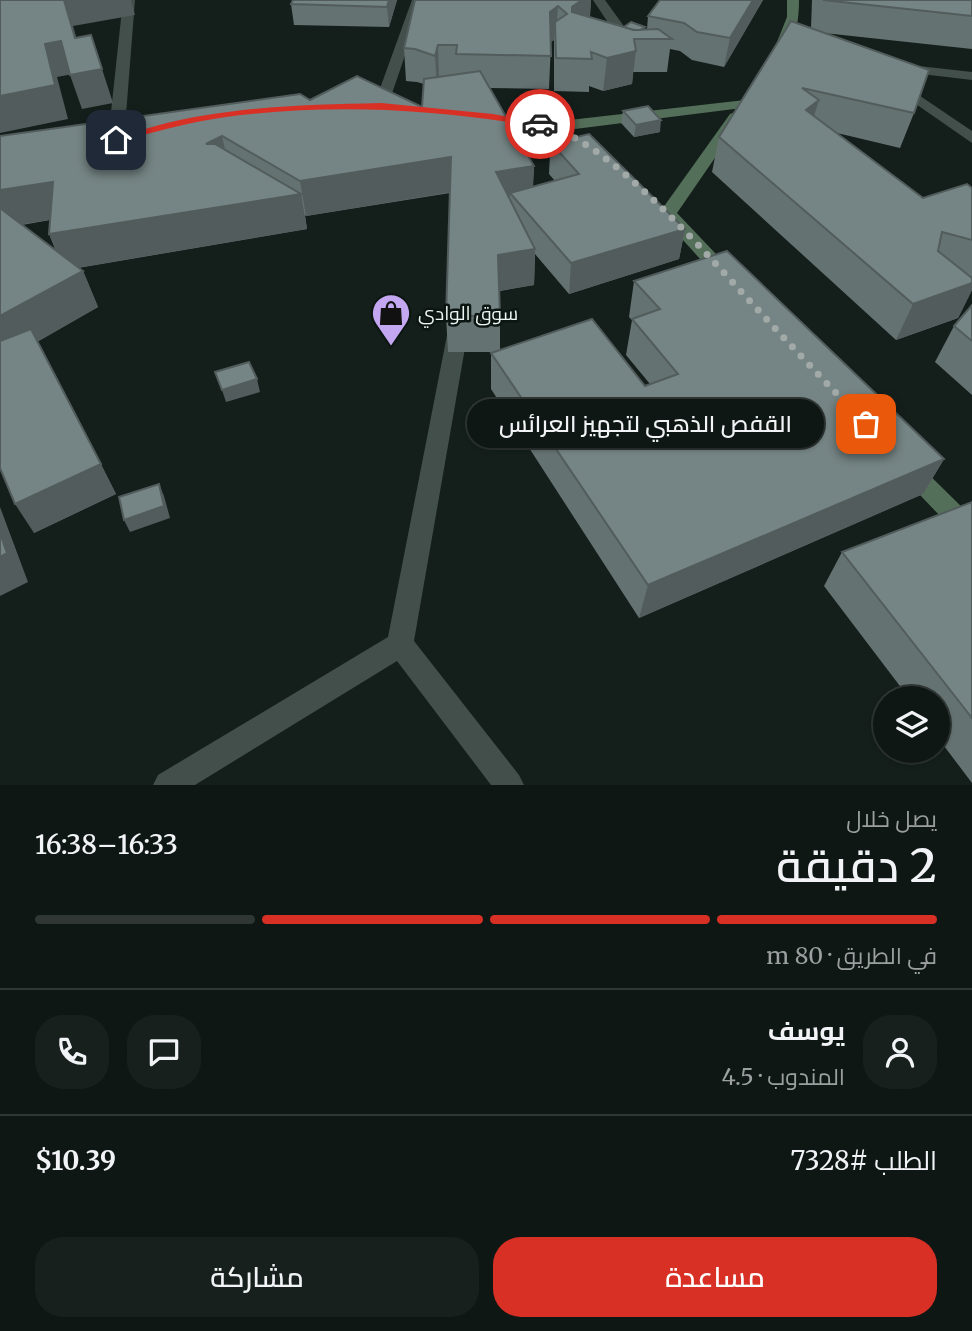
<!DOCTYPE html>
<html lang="ar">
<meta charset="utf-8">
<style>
body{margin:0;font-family:Merriweather,Cairo,serif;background:#18201d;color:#f1f3f6;direction:rtl;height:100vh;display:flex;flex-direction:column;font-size:26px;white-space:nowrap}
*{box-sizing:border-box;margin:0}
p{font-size:23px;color:#9b9fa0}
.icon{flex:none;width:38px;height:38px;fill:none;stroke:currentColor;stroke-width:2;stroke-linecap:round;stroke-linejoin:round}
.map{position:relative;height:785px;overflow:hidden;direction:ltr}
.details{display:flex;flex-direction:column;background:#0f1714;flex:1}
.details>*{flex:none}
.fabs{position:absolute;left:873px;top:686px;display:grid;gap:14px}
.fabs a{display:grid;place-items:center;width:77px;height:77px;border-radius:50%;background:#0f1714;box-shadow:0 2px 5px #0004,0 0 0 2px #2f3634;font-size:35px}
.pin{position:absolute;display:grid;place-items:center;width:60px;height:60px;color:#fff;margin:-30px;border-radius:14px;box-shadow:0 4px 10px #0006}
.courier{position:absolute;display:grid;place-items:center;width:70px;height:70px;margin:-35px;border:5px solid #d93025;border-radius:50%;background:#fff;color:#222;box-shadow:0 2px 9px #0007}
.bubble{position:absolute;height:49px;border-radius:24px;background:#0f1714;box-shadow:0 2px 5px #0004,0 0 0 2px #2f3634;font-size:23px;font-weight:600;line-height:49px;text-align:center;direction:rtl}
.head em{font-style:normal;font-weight:600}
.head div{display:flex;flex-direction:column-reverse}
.head{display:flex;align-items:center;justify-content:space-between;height:119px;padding:0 35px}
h1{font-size:46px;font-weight:600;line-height:52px}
.bar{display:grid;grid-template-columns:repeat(4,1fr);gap:10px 7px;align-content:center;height:84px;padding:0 35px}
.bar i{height:9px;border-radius:5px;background:#2f3634}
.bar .selected{background:#d93025}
.bar p{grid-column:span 4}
.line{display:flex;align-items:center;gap:18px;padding:0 35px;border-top:2px solid #2f3634}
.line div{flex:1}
.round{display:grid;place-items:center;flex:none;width:74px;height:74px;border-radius:28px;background:#18201d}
.action{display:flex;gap:14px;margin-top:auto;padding:14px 35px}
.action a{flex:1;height:80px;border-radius:28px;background:#d93025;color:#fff;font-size:28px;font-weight:600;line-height:80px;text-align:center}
.action a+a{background:#18201d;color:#f1f3f6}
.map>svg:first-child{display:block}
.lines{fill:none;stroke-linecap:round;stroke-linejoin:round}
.lane{fill:#424f4a;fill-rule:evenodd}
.street{fill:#424f4a;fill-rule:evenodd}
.secondary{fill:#546f59;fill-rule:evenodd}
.wall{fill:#657272;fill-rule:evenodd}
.shaded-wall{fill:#525c5c}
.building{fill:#758484;stroke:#525c5c;stroke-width:2}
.route{fill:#d93025}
.done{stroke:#a2aaa7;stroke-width:7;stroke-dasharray:0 12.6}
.labels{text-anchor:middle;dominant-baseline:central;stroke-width:5;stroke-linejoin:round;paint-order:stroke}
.poi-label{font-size:19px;fill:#eef5f2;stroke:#0b1612;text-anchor:start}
</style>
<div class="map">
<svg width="972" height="785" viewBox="0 0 972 785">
<rect width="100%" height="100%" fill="#141f1b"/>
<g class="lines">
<!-- lane -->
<polygon class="lane" points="895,79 972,131 972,143 890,86 888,83"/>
<!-- street -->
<g class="street">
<polygon points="123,0 135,0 124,140 116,145 108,140"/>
<polygon points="412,0 424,0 388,105 386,108 376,108 374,105"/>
<polygon points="593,0 605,0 631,36 629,39 619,39"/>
<polygon points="901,64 972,72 972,80 896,71 894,68"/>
<polygon points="459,318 466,320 469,325 414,641 519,775 524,785 491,785 397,661 195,785 153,785 158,775 388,637 449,325 452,320"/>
</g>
<!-- secondary -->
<g class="secondary">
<path d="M787,0H799C799,15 797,45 782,51L775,47L787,17Z"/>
<polygon points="745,100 752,104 750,107 567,130 603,151 605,154 597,159 548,131 480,119 473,115 480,111 552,122"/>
<polygon points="735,112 743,117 677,213 733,272 735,276 726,282 719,280 656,210 665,205 730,114"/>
<polygon points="907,458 915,461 972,517 972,543 963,540 899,473 896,467 899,461"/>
</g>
</g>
<!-- wall -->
<g class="wall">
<polygon points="397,0 389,27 294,25 291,4"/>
<path d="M415,0H591L590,17L624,27H645L644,29H647L648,16L763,0L724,67L692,60L680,51L670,49L667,72H633L632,84L603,91L589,86V92L554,91V40L551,42L549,89L489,88L534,166L533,187L555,181L549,174L550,153L533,156L518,136V124L567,137V139L685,229L679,259L569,294L535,254L534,285L500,291V350L645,386L650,384L626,355L632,320L629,317L634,281L944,459L923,494L639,618L491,389V353L494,352H448L446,316L450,193L306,216L305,215L307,229L78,268L83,271L98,307L37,342L116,494L34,533L0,136L310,100L422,107L424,84L417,82L406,81L404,48ZM50,220L49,234L56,251L22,225Z"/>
<polygon points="812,0 972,0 972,49 824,33 914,113 900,148 837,133 923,198 972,188 972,290 958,318 896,340 712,172 719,137 811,28"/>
<polygon points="623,111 660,132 634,137 621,123"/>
<polygon points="972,305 972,395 935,362 954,326"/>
<polygon points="972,502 972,783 938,738 938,698 909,698 824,586 842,552"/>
</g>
<!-- shaded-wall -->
<g class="shaded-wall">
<polygon points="64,0 131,0 135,15 73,26 86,70"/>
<polygon points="389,0 397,0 389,27 387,7"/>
<polygon points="582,0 591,0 589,25 570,39 572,7"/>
<polygon points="753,0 763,0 724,67 730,38"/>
<polygon points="558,6 556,38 555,22 554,40 548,44 550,12"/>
<polygon points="91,35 113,103 82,109 70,75"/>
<polygon points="61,41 73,74 57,77 68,119 0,133 0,96 45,44"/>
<polygon points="438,45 439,78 437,89 435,56"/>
<polygon points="636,51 632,84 603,91 607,58"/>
<polygon points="819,100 808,135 806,110"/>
<polygon points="661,120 660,132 634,137 636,125"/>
<polygon points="222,136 230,171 206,144"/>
<polygon points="567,137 566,149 551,143 550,153 533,156 534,144"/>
<polygon points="451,157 452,192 306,216 300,181"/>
<polygon points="534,166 532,201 510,193 509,205 496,172"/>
<polygon points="53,182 67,217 0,228 0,190"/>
<polygon points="301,194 307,229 64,270 49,234"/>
<polygon points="685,229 679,259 569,294 571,263"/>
<polygon points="535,249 534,285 498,291 498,255"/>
<polygon points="83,271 98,307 0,363 0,316"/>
<polygon points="972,283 972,290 958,318 896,340 913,304"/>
<polygon points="257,379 260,392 226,402 222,390"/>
<polygon points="944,459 923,494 639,618 648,585"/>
<polygon points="101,464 116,494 34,533 15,504"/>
<polygon points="159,484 164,496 170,518 130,532 124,520"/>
<polygon points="0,507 28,582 0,596"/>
</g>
<!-- building -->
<g class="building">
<polygon points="0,0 64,0 75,38 91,35 102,69 70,75 61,41 45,44 55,85 0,96"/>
<polygon points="293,0 389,0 387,7 291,4"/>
<polygon points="415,0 582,0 572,7 572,12 634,30 658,29 672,39 634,39 636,51 607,58 591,52 592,59 556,58 555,22 567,14 558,6 550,12 551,56 456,54 457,45 438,45 435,56 415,49 404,48"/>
<polygon points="660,0 753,0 730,38 697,32 684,23 648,16"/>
<polygon points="823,0 972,0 972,16"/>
<polygon points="791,21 929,70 914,113 802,88 819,100 806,110 923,198 967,184 972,188 972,240 942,232 938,251 972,278 972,283 913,304 719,137"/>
<polygon points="631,22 645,27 640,30 634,30 624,27"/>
<polygon points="480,71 534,166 496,172 535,249 498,255 500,316 446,316 451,157 300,181 222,136 206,144 215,144 301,194 49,234 53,182 0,190 0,136 300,94 310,100 357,76 422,107 424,79"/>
<polygon points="648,106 661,120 636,125 623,111"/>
<polygon points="551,117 567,137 534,144 518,124"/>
<polygon points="589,134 685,229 571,263 510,193 579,174 551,143"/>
<polygon points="0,208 83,271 0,316"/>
<polygon points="727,251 944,459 648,585 491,353 592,319 645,386 678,374 632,319 660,309 634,281"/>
<polygon points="972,305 972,341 954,326"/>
<polygon points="31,329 101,464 15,504 0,468 0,341"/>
<polygon points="249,362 257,379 222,390 215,372"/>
<polygon points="159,484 164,506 124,520 119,497"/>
<polygon points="972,502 972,718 842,552"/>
<polygon points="0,533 7,553 0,557"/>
</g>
<!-- route -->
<path class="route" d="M381,103L493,114L544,124L540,127C435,109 332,103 226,117C188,122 152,133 116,142L112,140C123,133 139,131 152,127C227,106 305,105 381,103Z"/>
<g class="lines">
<!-- done -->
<path class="done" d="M540,124C608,137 712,261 760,312C795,350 830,387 866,424"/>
</g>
<!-- icons -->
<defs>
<g id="shop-pin" transform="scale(2.0125)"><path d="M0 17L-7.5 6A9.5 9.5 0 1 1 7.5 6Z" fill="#c4a7f1" stroke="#0b1612"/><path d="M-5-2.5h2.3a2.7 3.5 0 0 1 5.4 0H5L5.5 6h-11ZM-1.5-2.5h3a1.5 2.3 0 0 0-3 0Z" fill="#111"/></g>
</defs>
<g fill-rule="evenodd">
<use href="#shop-pin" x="391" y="313"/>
</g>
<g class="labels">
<!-- poi labels -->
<g class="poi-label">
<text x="418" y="313">سوق الوادي</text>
</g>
</g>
</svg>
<div class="fabs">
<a><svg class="icon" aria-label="layers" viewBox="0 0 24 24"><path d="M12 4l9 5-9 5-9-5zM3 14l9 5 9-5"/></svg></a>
</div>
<div class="pin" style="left:866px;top:424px;background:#ea580c"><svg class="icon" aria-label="bag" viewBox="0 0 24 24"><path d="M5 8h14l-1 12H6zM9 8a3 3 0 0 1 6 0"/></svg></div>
<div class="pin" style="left:116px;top:140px;background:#1f2937"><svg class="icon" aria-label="home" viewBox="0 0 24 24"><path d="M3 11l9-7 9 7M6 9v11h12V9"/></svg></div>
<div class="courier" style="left:540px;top:124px"><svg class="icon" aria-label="car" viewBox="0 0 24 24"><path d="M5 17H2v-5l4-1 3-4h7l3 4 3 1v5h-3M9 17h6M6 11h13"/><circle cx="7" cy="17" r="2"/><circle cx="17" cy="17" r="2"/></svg></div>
<div class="bubble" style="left:467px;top:399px;width:357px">القفص الذهبي لتجهيز العرائس</div>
</div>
<section class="details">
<div class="head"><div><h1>2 دقيقة</h1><p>يصل خلال</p></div><em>16:33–16:38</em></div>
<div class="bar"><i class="selected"></i><i class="selected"></i><i class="selected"></i><i></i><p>في الطريق · 80 m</p></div>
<div class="line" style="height:126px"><a class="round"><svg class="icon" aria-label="person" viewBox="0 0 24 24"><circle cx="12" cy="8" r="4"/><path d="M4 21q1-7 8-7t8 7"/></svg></a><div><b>يوسف</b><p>المندوب · 4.5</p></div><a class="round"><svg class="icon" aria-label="chat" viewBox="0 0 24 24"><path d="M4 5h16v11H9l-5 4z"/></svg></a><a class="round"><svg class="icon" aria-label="phone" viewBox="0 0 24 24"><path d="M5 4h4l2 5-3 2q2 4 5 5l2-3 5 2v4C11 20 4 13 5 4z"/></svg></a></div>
<div class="line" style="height:91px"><div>الطلب #7328</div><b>$10.39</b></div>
<div class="action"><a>مساعدة</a><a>مشاركة</a></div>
</section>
